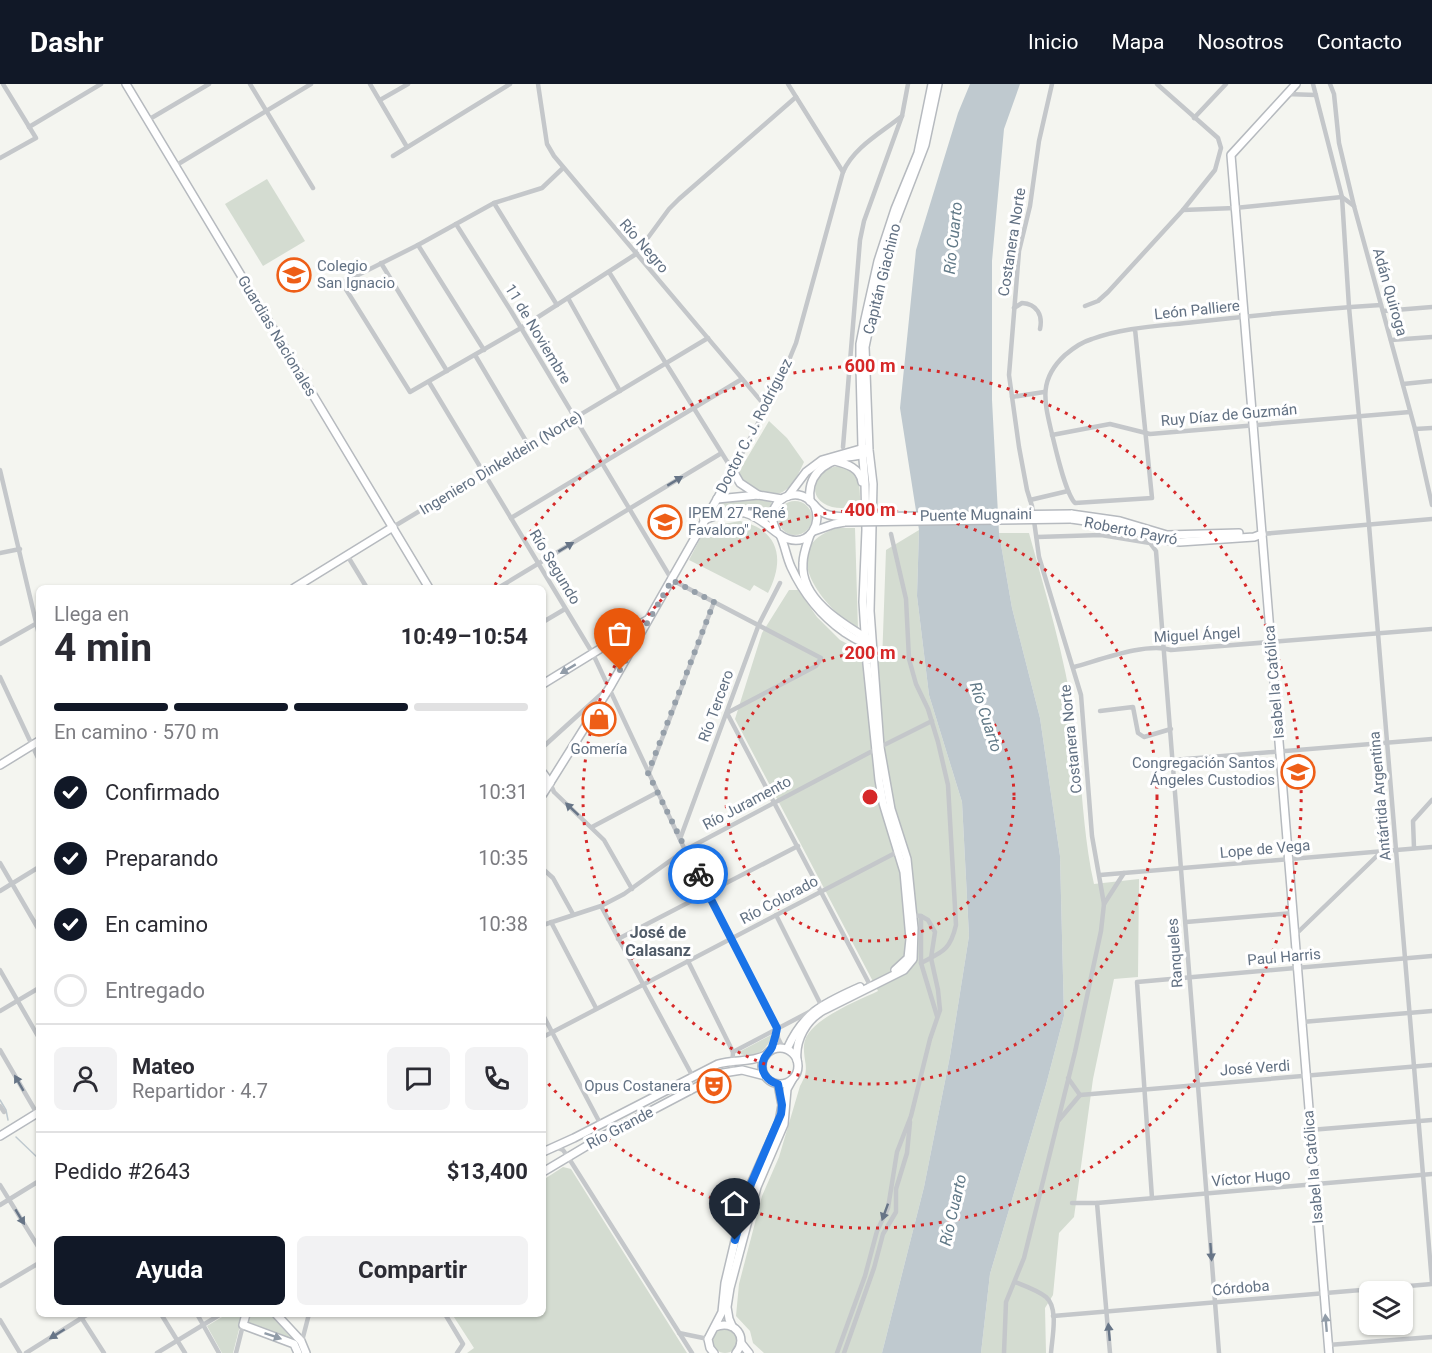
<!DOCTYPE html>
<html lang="es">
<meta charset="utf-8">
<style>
body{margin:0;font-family:Roboto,sans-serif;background:#f2f2f3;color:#2b2b33;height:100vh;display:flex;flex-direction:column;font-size:22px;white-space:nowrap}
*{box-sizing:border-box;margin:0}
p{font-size:20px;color:#7c7c81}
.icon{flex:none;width:33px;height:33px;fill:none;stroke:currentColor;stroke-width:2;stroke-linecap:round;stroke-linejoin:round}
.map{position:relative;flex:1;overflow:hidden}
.side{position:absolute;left:36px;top:501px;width:510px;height:732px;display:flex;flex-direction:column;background:#fff;border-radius:9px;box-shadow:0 2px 4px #0004}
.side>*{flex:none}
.controls{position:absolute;left:1359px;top:1197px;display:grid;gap:12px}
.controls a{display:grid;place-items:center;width:54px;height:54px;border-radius:9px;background:#fff;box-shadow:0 2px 4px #0004;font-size:30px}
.pin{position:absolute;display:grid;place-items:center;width:51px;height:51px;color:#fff;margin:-62px -26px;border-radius:50% 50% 50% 0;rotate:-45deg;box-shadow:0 0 6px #0007}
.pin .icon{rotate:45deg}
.courier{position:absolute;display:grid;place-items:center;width:60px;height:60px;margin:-30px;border:4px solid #1a73e8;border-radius:50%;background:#fff;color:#222;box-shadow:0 2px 8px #0007}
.head em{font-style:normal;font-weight:700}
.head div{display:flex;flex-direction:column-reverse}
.head{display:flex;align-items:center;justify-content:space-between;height:102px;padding:0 18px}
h1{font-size:39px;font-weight:700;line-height:45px}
.bar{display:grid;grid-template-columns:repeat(4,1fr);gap:9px 6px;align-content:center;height:72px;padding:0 18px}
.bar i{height:8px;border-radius:4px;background:#e1e1e2}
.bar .active{background:#111827}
.bar p{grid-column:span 4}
.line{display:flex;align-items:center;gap:15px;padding:0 18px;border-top:2px solid #e1e1e2}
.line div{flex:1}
.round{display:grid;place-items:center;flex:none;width:63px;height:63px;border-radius:9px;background:#f2f2f3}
ol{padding:0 18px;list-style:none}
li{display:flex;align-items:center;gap:18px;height:66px}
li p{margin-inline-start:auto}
li .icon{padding:6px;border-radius:50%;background:#111827;color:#fff;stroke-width:4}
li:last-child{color:#7c7c81}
li i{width:33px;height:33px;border:3px solid #e1e1e2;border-radius:50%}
.cta{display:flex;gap:12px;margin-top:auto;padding:12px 18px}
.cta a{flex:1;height:69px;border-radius:9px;background:#111827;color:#fff;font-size:24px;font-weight:700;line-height:69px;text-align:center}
.cta a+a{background:#f2f2f3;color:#2b2b33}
header{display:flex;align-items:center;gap:36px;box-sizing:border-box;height:84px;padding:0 30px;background:#111827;color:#fff}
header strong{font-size:28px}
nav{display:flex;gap:33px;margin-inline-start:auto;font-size:21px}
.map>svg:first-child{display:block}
.green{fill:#d4dcd1}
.water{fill:#bfc9cf}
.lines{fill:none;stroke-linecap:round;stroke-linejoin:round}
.stream{stroke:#bfc9cf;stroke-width:1.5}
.secondary-casing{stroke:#b6babf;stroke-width:10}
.street{stroke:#c4c7ca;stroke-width:4.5}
.secondary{stroke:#fff;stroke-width:7}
.secondary-bridge-casing{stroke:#b6babf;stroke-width:10;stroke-linecap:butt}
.secondary-bridge{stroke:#fff;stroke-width:7}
.oneway{fill:#677587}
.oneway2{fill:#919ca8}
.done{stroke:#959fa9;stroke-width:6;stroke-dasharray:0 10.8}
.route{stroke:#1a73e8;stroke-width:8}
.ring{fill:none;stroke:#d62828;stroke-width:3;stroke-dasharray:3 6}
.labels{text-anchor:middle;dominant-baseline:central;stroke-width:6;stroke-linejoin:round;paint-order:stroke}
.street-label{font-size:15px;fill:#627183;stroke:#fff}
.poi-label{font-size:15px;fill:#627183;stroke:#fff;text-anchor:start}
.water-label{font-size:16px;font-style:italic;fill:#627a88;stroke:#fff}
.neighbourhood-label{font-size:16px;font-weight:bold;fill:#505b68;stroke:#fff}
.centre{fill:#d62828;stroke:#fff;stroke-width:3}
.ring-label{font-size:18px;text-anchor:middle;font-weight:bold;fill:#d62828;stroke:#fff;stroke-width:6;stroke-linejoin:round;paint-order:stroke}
</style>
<header>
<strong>Dashr</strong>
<nav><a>Inicio</a><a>Mapa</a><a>Nosotros</a><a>Contacto</a></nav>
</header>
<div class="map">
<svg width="1432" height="1269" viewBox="0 0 1432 1269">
<rect width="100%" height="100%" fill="#f4f5f0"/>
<!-- green -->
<g class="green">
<polygon points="267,95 305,157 263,182 225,120"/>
<path d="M769,337L787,354L804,378C800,386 796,397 789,403C773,420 749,404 737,391Z"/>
<path d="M838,382C864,388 858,401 861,423C852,423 841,425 832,423C804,415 814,386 838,382Z"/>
<path d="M744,415L772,416L768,436C749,426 732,423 711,430L719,418Z"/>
<circle cx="795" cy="434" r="17"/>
<path d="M740,437C780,446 785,476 768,509L754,501L750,507L689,476L703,449L718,441Z"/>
<path d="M837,444H855L858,546C825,525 773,464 837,444Z"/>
<path d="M919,446L917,512L929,611L962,718L969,852L950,972L924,1103L882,1269H764L753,1259L750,1247L736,1232L739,1200L762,1112L779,1073L800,1002C811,983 803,980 804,961C806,936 858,917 878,907L735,635L762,549L789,506H798L817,533L840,556L882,578L886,466Z"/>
<path d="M999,449H1029C1046,511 1065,573 1074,636C1082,691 1082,746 1094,800L1139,795L1138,893L1114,895L1093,995L1074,1133L1059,1149L1053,1211L1045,1224L1046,1269H981L990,1190L1046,1001L1064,932L1060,772L1040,634L1012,524Z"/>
<path d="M773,950C767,967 755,976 737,969Z"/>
<polygon points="563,1083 571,1085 687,1269 467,1269 474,1264 452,1230 543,1230 543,1096"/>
<polygon points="227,1230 243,1230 233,1269 222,1269 207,1242"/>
<polygon points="250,1230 270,1230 292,1255 248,1239"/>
<circle cx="725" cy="1257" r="12"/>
</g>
<!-- water -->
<polygon class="water" points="970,0 1020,0 1004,45 992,177 992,316 999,449 1012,524 1040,634 1060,772 1064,932 1046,1001 990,1190 981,1269 882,1269 924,1103 950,972 969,852 962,718 929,611 917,512 919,446 900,324 916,166 958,29"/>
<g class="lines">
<!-- stream -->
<g class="stream">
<polyline points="0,1016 6,1026 8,1036"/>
<polyline points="16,1053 39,1075"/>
</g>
<!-- secondary casing -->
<g class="secondary-casing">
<g id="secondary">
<polyline points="126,0 429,504"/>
<polyline points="1296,0 1231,71 1329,1269"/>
<path d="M835,377C847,380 860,384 862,398"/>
<polyline points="733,387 740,399 758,411"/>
<polyline points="788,412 806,388 822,376 864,364"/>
<polyline points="717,415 758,411 782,415"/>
<path d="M810,417C807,391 823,378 847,373C854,372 860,372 866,369"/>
<polyline points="1071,430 1120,437 1167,451 1239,449"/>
<polyline points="1071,435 1107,440 1166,456 1180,458 1254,453 1262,450"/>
<path d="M704,436C718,431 730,426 745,429C764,434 773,450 788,455C810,462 823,439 814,421"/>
<path d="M776,446C772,438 771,430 775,423C781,411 797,407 808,415C813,419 817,425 822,428C829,433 837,432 845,433"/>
<polyline points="814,447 834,440 845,438"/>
<path d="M780,451C785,461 786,472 791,483C803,509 820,531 844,548C852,553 860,559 870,559"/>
<path d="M810,451C807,460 803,470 803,479C800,515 843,540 868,555"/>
<polyline points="294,504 393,443"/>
<polyline points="543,600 647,536"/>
<polyline points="0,681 39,657"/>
<polyline points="543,689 550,699"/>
<polyline points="543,710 610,603 733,387"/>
<polyline points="895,886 908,874 910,855 904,788 883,719 879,696 867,580 863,518 866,446 865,399 862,363 860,283 860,260 865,235 878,177 895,125 918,69 932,0"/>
<circle cx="780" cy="982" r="18"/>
<path d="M787,965C804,927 825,919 860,903"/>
<path d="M797,976C795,956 806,936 824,926L904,886L913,875L914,844L907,775L891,725L880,663L870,527L873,400L869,366L865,263L879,196L895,139L925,61L938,0"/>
<polyline points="0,1052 39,1028"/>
<path d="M543,1068L574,1054L718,980C735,975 750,979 766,971"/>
<polyline points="543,1088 605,1051 723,989 742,986 765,992"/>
<polyline points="246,1230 243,1241 294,1260 298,1269"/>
<polyline points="276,1230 301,1257 306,1269"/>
<polyline points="732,1242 729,1235 727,1223 730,1204 757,1103 784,1040 787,1005 792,996"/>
<path d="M715,1243C734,1235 749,1253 736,1269"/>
<polyline points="741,1259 749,1269"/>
<polyline points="714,1269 710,1264 708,1255 722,1228 725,1199 739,1140 751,1100 779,1038 782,1021 778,1000"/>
</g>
</g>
<!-- street -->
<g class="street">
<polyline points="250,0 313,104"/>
<polyline points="370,0 407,63"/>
<polyline points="538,0 547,60 554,72 766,323"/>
<polyline points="788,0 843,88"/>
<polyline points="1313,0 1342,113 1349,223 1369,441 1432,1199"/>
<polyline points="1330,0 1334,10 1339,59 1354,122 1415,345 1432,421"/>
<polyline points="1286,10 1316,11"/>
<polyline points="380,16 408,0"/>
<polyline points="1194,34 1226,0"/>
<polyline points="148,36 209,0"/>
<polyline points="29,43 101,0"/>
<polyline points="393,72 510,0"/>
<polyline points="0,74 36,54 3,0"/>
<polyline points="175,82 311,0"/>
<polyline points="563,84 542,104 494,119 418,161 342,199 410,308 521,244 636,170 669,125 679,115 796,13"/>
<polyline points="494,119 557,221"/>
<polyline points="1183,126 1235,124 1342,113 1354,122"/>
<polyline points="456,140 511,227 672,496 821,574 816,582 727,629"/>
<polyline points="418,161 484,266"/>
<polyline points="381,179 447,287"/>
<path d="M609,188L733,387L782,293L796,259L843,88C854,63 881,49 902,32"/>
<polyline points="568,214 620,307"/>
<polyline points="1085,222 1098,217 1108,208 1183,126 1215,86 1221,64 1218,54 1157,0"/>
<path d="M1014,224L1022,219C1037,220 1043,231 1040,245"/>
<polyline points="1383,227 1432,223"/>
<path d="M1135,245L1152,414L1075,419C1065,409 1055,362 1051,346C1044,316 1039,295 1065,271C1072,265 1082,258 1092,255C1124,243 1161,242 1195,238C1257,231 1319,225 1381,221"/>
<polyline points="1391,256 1432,253"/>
<polyline points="475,271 529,362"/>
<polyline points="429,298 593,570 685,766 777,944 778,954 783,964"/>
<polyline points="1403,300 1432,297"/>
<polyline points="1012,313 1044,308"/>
<polyline points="1415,345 1432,344"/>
<polyline points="1052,351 1110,340 1150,350 1410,328"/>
<polyline points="843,363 860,156 864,137 902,32 908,0"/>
<polyline points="0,386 39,551"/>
<polyline points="1030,416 1068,407"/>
<polyline points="511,434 742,295"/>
<polyline points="393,443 708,254"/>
<path d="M891,450L906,515L909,575L916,600L928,625L938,658L948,701L956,841C950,867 942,868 921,879"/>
<polyline points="1262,450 1432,435"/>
<polyline points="1037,453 1101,451 1150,459 1156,467 1219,1269"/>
<polyline points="0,469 20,465"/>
<polyline points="347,471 367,504"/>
<polyline points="498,504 720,370"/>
<polyline points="543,538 565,525"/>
<polyline points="0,560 39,538"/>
<path d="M1074,583C1100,576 1146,558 1171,566L1432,545"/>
<polyline points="0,593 39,676"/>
<polyline points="1100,627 1133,623 1138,649 1144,653 1171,645"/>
<polyline points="727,629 871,903"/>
<polyline points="543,663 608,604"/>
<polyline points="1173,676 1432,655"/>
<polyline points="649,689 714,518"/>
<polyline points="550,699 554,708 604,756 632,805"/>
<polyline points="592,743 658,708"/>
<polyline points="680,755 759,540 780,499"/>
<polyline points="1414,764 1413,737 1432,716"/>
<polyline points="0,779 39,846"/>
<polyline points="543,785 553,794 573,830"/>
<polyline points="1100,791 1432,763"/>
<polyline points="0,807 39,783"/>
<polyline points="1104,820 1124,789"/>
<polyline points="601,822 693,993"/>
<polyline points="776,831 822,923"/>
<polyline points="921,832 921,879 937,932"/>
<polyline points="551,838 596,924"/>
<polyline points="1186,838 1293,829"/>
<polyline points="543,841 601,822 624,810 685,766 880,663 932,637"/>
<polyline points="1295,851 1381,768"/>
<polyline points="618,855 798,762"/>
<polyline points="688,877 733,968 732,986"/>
<polyline points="0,886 39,954"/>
<polyline points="0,927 39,904"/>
<polyline points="543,931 601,1041"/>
<polyline points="1302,938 1432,927"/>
<polyline points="543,953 899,767"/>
<polyline points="0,966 39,1033"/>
<polyline points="770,967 776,950"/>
<polyline points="733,968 813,926"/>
<polyline points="1080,1011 1432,981"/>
<polyline points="0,1022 4,1028"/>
<polyline points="1059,1036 1080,1011 1068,994"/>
<polyline points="1310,1046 1432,1036"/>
<polyline points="555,1063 563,1066 568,1073 692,1269"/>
<polyline points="0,1101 39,1164"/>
<polyline points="1152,1114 1137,898 1432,872"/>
<polyline points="1072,1119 1097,1119 1432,1090"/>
<polyline points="1097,1119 1110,1269"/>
<polyline points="0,1121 39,1097"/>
<path d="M1015,1198C1025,1202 1037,1206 1046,1213C1059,1224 1052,1254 1051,1269"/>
<polyline points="0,1202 39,1179"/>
<polyline points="79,1230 104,1269"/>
<polyline points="161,1230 185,1269"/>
<polyline points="197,1230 219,1269"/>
<polyline points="445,1230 463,1260 457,1269"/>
<polyline points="1053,1232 1432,1200"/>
<polyline points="0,1236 20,1269"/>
<polyline points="679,1249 708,1255"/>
<polyline points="302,1257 309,1230"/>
<polyline points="1328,1261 1432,1253"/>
<polyline points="26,1269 88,1230"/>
<polyline points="157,1269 221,1230"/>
<polyline points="236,1269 243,1241"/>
<polyline points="837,1269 865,1192 877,1147 888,1124 897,1068 911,1032 930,955 940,926 938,906 931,874 935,848 928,836 921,832 911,831"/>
<polyline points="844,1269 874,1184 883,1150 896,1128 896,1105 907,1069 910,1038"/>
<polyline points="1004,1269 1006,1218 1024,1174 1075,968 1101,847 1104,820 1092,752 1081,611 1039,473 1032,422 1027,406 1019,363 1009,291 1019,167 1030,122 1039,57 1052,0"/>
</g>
<!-- secondary -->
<use href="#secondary" class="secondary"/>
<!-- secondary-bridge casing -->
<g class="secondary-bridge-casing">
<g id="secondary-bridge">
<polyline points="845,433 1071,430"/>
<polyline points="845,438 1071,435"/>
</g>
</g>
<!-- secondary-bridge -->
<use href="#secondary-bridge" class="secondary-bridge"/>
</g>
<!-- one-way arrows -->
<defs><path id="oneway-solid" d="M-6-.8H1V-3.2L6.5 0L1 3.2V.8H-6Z" transform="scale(1.5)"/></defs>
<g class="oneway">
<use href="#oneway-solid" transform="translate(675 397) rotate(-31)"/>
<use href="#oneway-solid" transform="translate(566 463) rotate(-31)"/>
<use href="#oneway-solid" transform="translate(572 725) rotate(-137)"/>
<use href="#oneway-solid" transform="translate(19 999) rotate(-120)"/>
<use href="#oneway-solid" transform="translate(885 1128) rotate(110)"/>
<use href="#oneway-solid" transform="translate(20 1133) rotate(59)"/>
<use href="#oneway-solid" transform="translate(1211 1168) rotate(86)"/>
<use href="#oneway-solid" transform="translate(1109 1248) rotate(-95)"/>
<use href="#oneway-solid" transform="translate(57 1250) rotate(148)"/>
</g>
<g class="oneway2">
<use href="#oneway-solid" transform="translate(568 585) rotate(149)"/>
<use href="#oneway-solid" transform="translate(1326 1239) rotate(-95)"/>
<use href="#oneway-solid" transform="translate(273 1252) rotate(19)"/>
</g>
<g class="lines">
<!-- done -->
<polyline class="done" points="620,586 672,496 714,518 648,689 698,790"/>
<!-- route -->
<path class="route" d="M698,790L777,944C776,951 774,957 772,963C770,968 766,970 764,975C759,987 767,997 778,1000L782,1021L781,1030L751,1100L735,1156"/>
</g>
<!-- distance rings -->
<g class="ring">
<circle cx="870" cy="713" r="144"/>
<circle cx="870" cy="713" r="287"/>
<path d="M495 501A431 431 0 1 1 545 996"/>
</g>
<!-- icons -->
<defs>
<g id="university-ring" transform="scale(1.725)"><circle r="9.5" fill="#fff" stroke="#ee5e17" stroke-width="1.5"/><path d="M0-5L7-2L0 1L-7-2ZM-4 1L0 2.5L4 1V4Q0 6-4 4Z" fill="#ee5e17"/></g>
<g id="school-ring" transform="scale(1.725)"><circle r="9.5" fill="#fff" stroke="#ee5e17" stroke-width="1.5"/><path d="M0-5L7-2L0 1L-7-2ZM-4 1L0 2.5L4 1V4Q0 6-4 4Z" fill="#ee5e17"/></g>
<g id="shop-ring" transform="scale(1.725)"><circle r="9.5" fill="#fff" stroke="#ee5e17" stroke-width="1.5"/><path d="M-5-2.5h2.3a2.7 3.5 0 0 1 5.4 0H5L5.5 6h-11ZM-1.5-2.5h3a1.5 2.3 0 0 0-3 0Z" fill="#ee5e17"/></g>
<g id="theatre-ring" transform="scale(1.725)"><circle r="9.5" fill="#fff" stroke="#ee5e17" stroke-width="1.5"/><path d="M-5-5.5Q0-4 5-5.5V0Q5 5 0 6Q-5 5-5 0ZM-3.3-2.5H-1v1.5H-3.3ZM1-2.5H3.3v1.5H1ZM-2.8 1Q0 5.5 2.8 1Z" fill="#ee5e17"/></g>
</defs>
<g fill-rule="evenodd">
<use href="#university-ring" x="294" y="191"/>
<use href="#school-ring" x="665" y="438"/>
<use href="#shop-ring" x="599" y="635"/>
<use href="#school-ring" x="1298" y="688"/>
<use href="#theatre-ring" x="714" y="1002"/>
</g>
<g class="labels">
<!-- street labels -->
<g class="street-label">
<text transform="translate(1012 158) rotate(-81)">Costanera Norte</text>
<text transform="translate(644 162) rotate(49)">Río Negro</text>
<text transform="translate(882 195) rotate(-76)">Capitán Giachino</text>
<text transform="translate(1390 208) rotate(74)">Adán Quiroga</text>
<text transform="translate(1197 226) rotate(-6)">León Palliere</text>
<text transform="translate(538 250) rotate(59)">11 de Noviembre</text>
<text transform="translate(277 252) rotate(59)">Guardias Nacionales</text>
<text transform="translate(1229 331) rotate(-5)">Ruy Díaz de Guzmán</text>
<text transform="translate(754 342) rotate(-63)">Doctor C. J. Rodríguez</text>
<text transform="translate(501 379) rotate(-31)">Ingeniero Dinkeldein (Norte)</text>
<text transform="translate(976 431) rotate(-1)">Puente Mugnaini</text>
<text transform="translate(1131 447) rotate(11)">Roberto Payró</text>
<text transform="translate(555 483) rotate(59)">Río Segundo</text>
<text transform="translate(1197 551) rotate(-3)">Miguel Ángel</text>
<text transform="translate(1274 598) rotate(-95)">Isabel la Católica</text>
<text transform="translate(716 622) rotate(-70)">Río Tercero</text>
<text transform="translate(1071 655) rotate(-96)">Costanera Norte</text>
<text transform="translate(1380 712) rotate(-95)">Antártida Argentina</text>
<text transform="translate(747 719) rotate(-28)">Río Juramento</text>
<text transform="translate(1265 765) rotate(-5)">Lope de Vega</text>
<text transform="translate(779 816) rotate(-28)">Río Colorado</text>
<text transform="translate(1175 869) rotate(-94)">Ranqueles</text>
<text transform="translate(1284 873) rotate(-5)">Paul Harris</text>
<text transform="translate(1255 984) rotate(-4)">José Verdi</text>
<text transform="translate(620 1044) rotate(-28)">Río Grande</text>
<text transform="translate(1313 1083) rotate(-95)">Isabel la Católica</text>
<text transform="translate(1251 1094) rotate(-5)">Víctor Hugo</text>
<text transform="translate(1241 1204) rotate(-5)">Córdoba</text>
</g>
<!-- poi labels -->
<g class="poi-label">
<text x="317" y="182">Colegio<tspan x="317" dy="17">San Ignacio</tspan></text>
<text x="688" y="429">IPEM 27 "René<tspan x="688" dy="17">Favaloro"</tspan></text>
<text x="599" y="665" text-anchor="middle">Gomería</text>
<text x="1275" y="679" text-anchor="end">Congregación Santos<tspan x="1275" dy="17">Ángeles Custodios</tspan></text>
<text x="691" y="1002" text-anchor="end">Opus Costanera</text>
</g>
<!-- water labels -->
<g class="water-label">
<text transform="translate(953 154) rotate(-84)">Río Cuarto</text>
<text transform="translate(986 633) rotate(72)">Río Cuarto</text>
<text transform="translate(953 1126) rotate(-77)">Río Cuarto</text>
</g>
<!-- neighbourhood labels -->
<g class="neighbourhood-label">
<text x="658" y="848">José de<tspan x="658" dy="18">Calasanz</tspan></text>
</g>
</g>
<circle cx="870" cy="713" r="9" class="centre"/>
<g class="ring-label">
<text x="870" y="288">600 m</text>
<text x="870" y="432">400 m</text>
<text x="870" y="575">200 m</text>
</g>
</svg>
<div class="controls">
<a><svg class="icon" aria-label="layers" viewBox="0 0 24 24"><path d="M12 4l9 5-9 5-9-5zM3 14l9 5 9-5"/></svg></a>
</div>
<div class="pin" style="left:620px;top:586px;background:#ea580c"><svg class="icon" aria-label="bag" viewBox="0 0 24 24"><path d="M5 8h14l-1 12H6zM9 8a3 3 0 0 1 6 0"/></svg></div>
<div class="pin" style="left:735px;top:1156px;background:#1f2937"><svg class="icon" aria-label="home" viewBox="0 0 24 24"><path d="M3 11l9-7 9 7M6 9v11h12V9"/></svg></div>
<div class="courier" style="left:698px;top:790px"><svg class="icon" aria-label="bike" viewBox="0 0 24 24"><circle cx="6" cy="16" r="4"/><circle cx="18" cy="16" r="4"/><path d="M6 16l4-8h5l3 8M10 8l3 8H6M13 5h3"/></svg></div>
<section class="side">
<div class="head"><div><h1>4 min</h1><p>Llega en</p></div><em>10:49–10:54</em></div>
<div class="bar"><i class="active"></i><i class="active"></i><i class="active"></i><i></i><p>En camino · 570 m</p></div>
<ol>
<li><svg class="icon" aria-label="check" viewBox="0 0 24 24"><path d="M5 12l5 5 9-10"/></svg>Confirmado<p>10:31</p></li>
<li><svg class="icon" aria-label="check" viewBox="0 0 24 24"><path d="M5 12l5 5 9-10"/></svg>Preparando<p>10:35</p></li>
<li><svg class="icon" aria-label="check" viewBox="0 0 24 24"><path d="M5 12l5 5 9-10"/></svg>En camino<p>10:38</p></li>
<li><i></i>Entregado</li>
</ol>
<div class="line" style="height:108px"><a class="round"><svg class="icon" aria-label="person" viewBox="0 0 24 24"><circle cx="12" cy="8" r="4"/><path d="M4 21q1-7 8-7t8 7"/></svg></a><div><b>Mateo</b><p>Repartidor · 4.7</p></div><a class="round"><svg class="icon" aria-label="chat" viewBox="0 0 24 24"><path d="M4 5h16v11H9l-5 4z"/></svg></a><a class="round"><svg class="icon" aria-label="phone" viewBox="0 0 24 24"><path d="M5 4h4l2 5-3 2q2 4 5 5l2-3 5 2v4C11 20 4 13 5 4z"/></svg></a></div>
<div class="line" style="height:78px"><div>Pedido #2643</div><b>$13,400</b></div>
<div class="cta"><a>Ayuda</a><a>Compartir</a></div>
</section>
</div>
